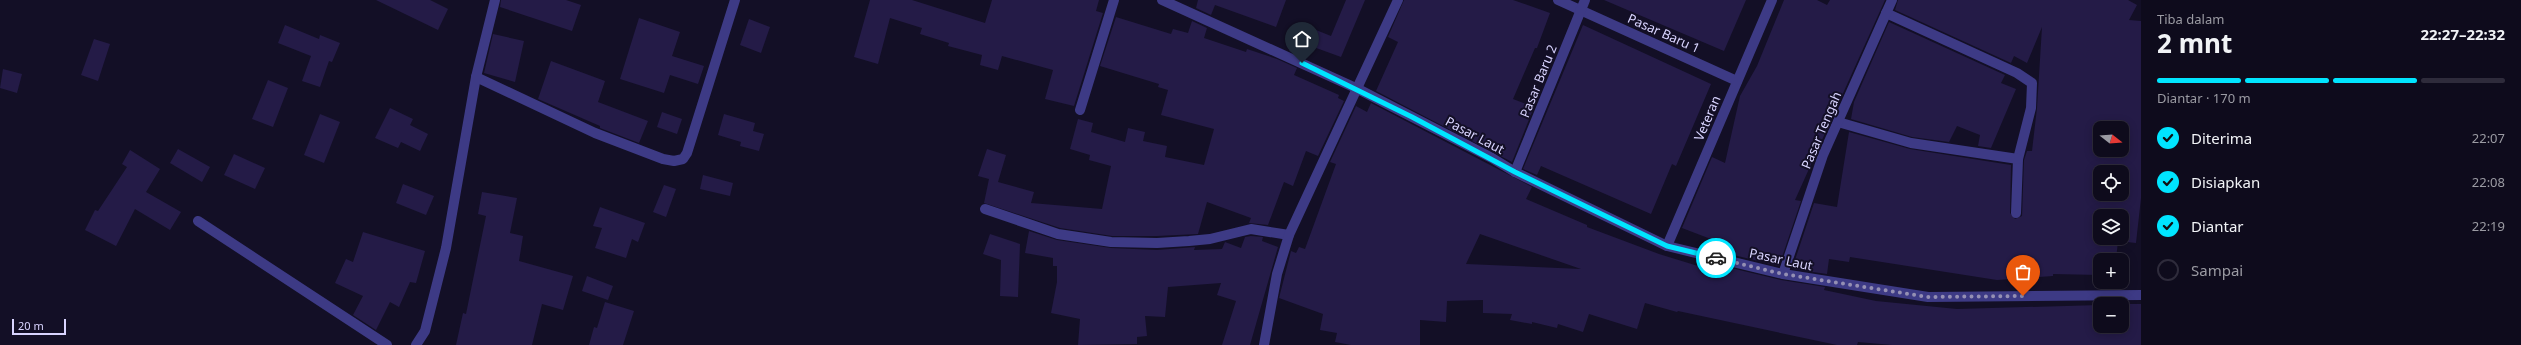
<!DOCTYPE html>
<html lang="id">
<meta charset="utf-8">
<style>
body{margin:0;font-family:"Noto Sans",sans-serif;background:#1c1929;color:#f1f3f6;height:100vh;display:flex;flex-direction:column;font-size:15px;white-space:nowrap}
*{box-sizing:border-box;margin:0}
p{font-size:13px;color:#9b9ba3}
.icon{flex:none;width:22px;height:22px;fill:none;stroke:currentColor;stroke-width:2;stroke-linecap:round;stroke-linejoin:round}
.map{position:relative;flex:1;overflow:hidden}
.side{display:flex;flex-direction:column;background:#0e0b1c;width:380px}
.side>*{flex:none}
.needle{width:26px;rotate:107deg}
.buttons{position:absolute;left:2093px;top:121px;display:grid;gap:8px}
.buttons a{display:grid;place-items:center;width:36px;height:36px;border-radius:8px;background:#0e0b1c;box-shadow:0 2px 10px #0003,0 0 0 1px #2e2b3b;font-size:20px}
.scale{position:absolute;left:12px;bottom:10px;width:54px;box-sizing:border-box;padding-left:4px;border:2px solid #d9d4ff;border-top:0;font-size:11px;line-height:14px;white-space:nowrap;color:#d9d4ff;-webkit-text-stroke:3px #130f26;paint-order:stroke}
.pin{position:absolute;display:grid;place-items:center;width:34px;height:34px;color:#fff;margin:-41px -17px;border-radius:50% 50% 50% 0;rotate:-45deg;box-shadow:0 0 4px #0007}
.pin .icon{rotate:45deg}
.courier{position:absolute;display:grid;place-items:center;width:40px;height:40px;margin:-20px;border:3px solid #00e5ff;border-radius:50%;background:#fff;color:#222;box-shadow:0 1px 5px #0007}
.headline em{font-style:normal;font-weight:700}
.headline div{display:flex;flex-direction:column-reverse}
.headline{display:flex;align-items:center;justify-content:space-between;height:68px;padding:0 16px}
h1{font-size:26px;font-weight:700;line-height:30px}
.bar{display:grid;grid-template-columns:repeat(4,1fr);gap:6px 4px;align-content:center;height:48px;padding:0 16px}
.bar i{height:5px;border-radius:3px;background:#2e2b3b}
.bar .selected{background:#00e5ff}
.bar p{grid-column:span 4}
ol{padding:0 16px;list-style:none}
li{display:flex;align-items:center;gap:12px;height:44px}
li p{margin-inline-start:auto}
li .icon{padding:4px;border-radius:50%;background:#00e5ff;color:#111;stroke-width:4}
li:last-child{color:#9b9ba3}
li i{width:22px;height:22px;border:2px solid #2e2b3b;border-radius:50%}
main{display:flex;flex:1;min-height:0}
.map>svg:first-child{display:block}
.building{fill:#241b47;fill-rule:evenodd}
.lines{fill:none;stroke-linecap:round;stroke-linejoin:round}
.minor{stroke:#3d3a85;stroke-width:10}
.done{stroke:#948fb3;stroke-width:4;stroke-dasharray:0 7.2}
.route{stroke:#00e5ff;stroke-width:5}
.labels{text-anchor:middle;dominant-baseline:central;stroke-width:4;stroke-linejoin:round;paint-order:stroke}
.street-label{font-size:13px;fill:#d9d4ff;stroke:#130f26}
</style>
<main>
<div class="map">
<svg width="2141" height="345" viewBox="0 0 2141 345">
<rect width="100%" height="100%" fill="#130f26"/>
<!-- building -->
<g class="building">
<polygon points="376,0 430,0 448,9 438,30"/>
<polygon points="501,0 566,0 581,5 572,31 500,7"/>
<polygon points="870,0 912,0 985,23 992,0 1099,0 1096,11 1103,13 1074,106 1045,99 1053,70 1002,56 998,70 980,65 982,55 948,46 949,43 920,34 922,28 890,18 878,64 854,57"/>
<polygon points="1198,0 1286,0 1276,27 1215,5 1211,15 1196,8"/>
<polygon points="1346,0 1365,0 1341,57 1308,45 1302,56 1289,51 1301,24 1331,36"/>
<polygon points="1404,0 1513,0 1550,13 1537,48 1535,48 1513,99 1534,107 1512,162 1376,91 1398,42 1388,37"/>
<polygon points="1604,0 1746,0 1724,51"/>
<polygon points="1784,0 1817,0 1827,5 1830,0 1885,0 1795,200 1801,201 1779,266 1713,250 1716,241 1682,228 1712,157 1725,163 1740,96 1757,66"/>
<path d="M1898,0H2128L2137,5L2129,20L2141,21V198L2136,243L2118,241L2116,260H2100V275L2053,274V276L1997,280L1850,257L1849,262L1829,259L1827,274L1792,269L1814,203L1837,207L1849,132L1910,149L2011,165L2010,213L2015,219L2022,216L2024,160L2027,151H2032L2037,108L2042,27L2027,63L2014,56L2011,63L1895,10ZM2100,128H2122V150H2100ZM2100,172H2122V194H2100ZM2100,216H2122V238H2100Z"/>
<polygon points="1116,17 1171,34 1173,29 1188,33 1192,21 1207,28 1204,38 1246,52 1247,49 1277,59 1297,68 1294,75 1339,95 1338,98 1344,101 1318,156 1306,151 1293,186 1284,182 1268,225 1249,223 1251,218 1207,202 1198,234 1157,236 1112,236 1060,228 984,203 989,179 978,176 987,149 1006,155 998,182 1034,192 1031,203 1102,209 1111,166 1089,160 1090,155 1070,149 1078,119 1093,123 1091,132 1125,142 1128,128 1145,132 1143,141 1167,146 1165,157 1204,165 1214,129 1161,115 1168,90 1158,87 1159,84 1100,66"/>
<polygon points="639,18 680,32 672,56 704,66 698,84 670,75 664,93 620,79"/>
<polygon points="749,19 770,27 761,53 740,45"/>
<polygon points="1889,22 2005,75 2001,83 2016,89 1991,148 1978,146 1980,135 1957,126 1949,142 1912,137 1851,119 1854,102"/>
<polygon points="285,25 319,39 320,35 340,43 332,62 329,61 320,87 302,81 311,56 278,43"/>
<polygon points="1583,25 1711,84 1676,166 1672,164 1651,214 1541,166 1537,175 1523,169"/>
<polygon points="493,34 524,41 515,82 484,73"/>
<polygon points="94,39 110,44 98,81 81,75"/>
<polygon points="551,61 605,81 598,102 648,121 639,143 600,128 600,126 538,99"/>
<polygon points="3,69 22,74 17,93 0,88"/>
<polygon points="268,80 288,88 273,127 252,119"/>
<path d="M1371,103L1532,187L1526,199L1587,225V227L1659,254L1698,266V263L1709,265L1710,263L1781,280L1825,287L1824,290L1876,301L1957,309L2100,305V326H2122V304H2141V345H1892L1858,342L1857,345H1837L1678,311L1677,312L1645,303L1637,329L1589,314L1583,332L1558,324L1557,328L1532,322V324L1510,320L1512,314L1483,313V300L1447,301L1446,322L1420,320V345H1351L1335,342L1337,333L1320,330L1323,314L1279,298L1291,251L1296,253L1299,247L1305,249L1336,164L1330,162L1356,106L1367,112ZM1480,234L1581,269L1466,264Z"/>
<polygon points="390,108 413,119 410,125 428,134 420,151 401,142 398,148 375,138"/>
<polygon points="662,112 682,119 677,134 657,127"/>
<polygon points="320,114 340,122 324,163 304,155"/>
<polygon points="724,114 755,123 753,131 764,134 759,151 740,146 741,142 718,135"/>
<polygon points="178,149 210,167 202,182 170,163"/>
<polygon points="130,150 160,169 146,192 181,212 170,230 135,209 116,246 85,230 95,210 98,211 127,167 122,164"/>
<polygon points="234,154 265,168 255,189 224,175"/>
<polygon points="703,175 733,183 730,196 700,189"/>
<polygon points="403,184 434,196 426,215 396,203"/>
<polygon points="664,185 676,189 666,217 653,212"/>
<polygon points="482,192 517,198 510,233 523,236 519,261 573,276 563,310 542,304 532,345 456,345 463,313 466,314 486,216 478,214"/>
<polygon points="600,207 645,223 638,242 632,239 626,258 595,248 602,228 593,226"/>
<polygon points="1029,231 1057,240 1111,248 1157,250 1195,247 1194,250 1222,249 1225,242 1241,248 1245,237 1251,236 1263,237 1262,241 1278,247 1250,345 1222,345 1236,301 1217,295 1221,283 1168,287 1165,317 1145,316 1147,336 1137,337 1137,344 1078,345 1080,319 1051,313 1057,282 1057,266 1053,266 1053,258 1025,253"/>
<polygon points="363,232 425,251 416,283 410,282 399,307 390,302 376,330 353,315 363,296 335,283 346,259 353,262"/>
<polygon points="990,234 1020,244 1018,297 1000,296 1001,260 983,254"/>
<polygon points="587,276 613,286 608,300 582,291"/>
<polygon points="605,302 634,311 623,345 589,345 594,327 597,328"/>
</g>
<g class="lines">
<!-- minor -->
<g class="minor">
<polyline points="1162,0 1358,89 1492,158 1515,172 1667,246 1783,274 1928,297 2141,295"/>
<polyline points="1558,0 1737,81"/>
<polyline points="1886,13 2017,73 2032,83 2031,108 2018,159 2016,213"/>
<polyline points="476,77 595,133 663,159 674,161 683,159 687,153 735,0"/>
<polyline points="1080,110 1114,0"/>
<polyline points="1838,122 1911,143 2018,159"/>
<polyline points="1515,172 1585,0"/>
<polyline points="985,209 1058,234 1111,242 1157,243 1189,241 1210,239 1251,229 1289,235"/>
<polyline points="198,221 387,345"/>
<polyline points="1667,246 1772,0"/>
<polyline points="1783,274 1823,155 1892,0"/>
<polyline points="416,345 425,331 446,248 476,77 495,0"/>
<polyline points="1264,345 1277,274 1289,235 1398,0"/>
</g>
</g>
<g class="lines">
<!-- done -->
<polyline class="done" points="1716,258 1783,274 1928,297 2023,296"/>
<!-- route -->
<polyline class="route" points="1302,63 1412,117 1515,172 1667,246 1716,258"/>
</g>
<g class="labels">
<!-- street labels -->
<g class="street-label">
<text transform="translate(1664 33) rotate(24)">Pasar Baru 1</text>
<text transform="translate(1538 81) rotate(-68)">Pasar Baru 2</text>
<text transform="translate(1707 118) rotate(-67)">Veteran</text>
<text transform="translate(1821 130) rotate(-67)">Pasar Tengah</text>
<text transform="translate(1475 135) rotate(28)">Pasar Laut</text>
<text transform="translate(1781 259) rotate(12)">Pasar Laut</text>
</g>
</g>
</svg>
<div class="buttons">
<a><svg class="needle" viewBox="-14 -14 28 28"><path d="M0-13l5 13h-10z" fill="#e53935"/><path d="M0 13l5-13h-10z" fill="#9b9ba3"/></svg></a>
<a><svg class="icon" aria-label="locate" viewBox="0 0 24 24"><circle cx="12" cy="12" r="6"/><path d="M12 2v4M12 18v4M2 12h4M18 12h4"/></svg></a>
<a><svg class="icon" aria-label="layers" viewBox="0 0 24 24"><path d="M12 4l9 5-9 5-9-5zM3 14l9 5 9-5"/></svg></a>
<a>+</a>
<a>−</a>
</div>
<div class="scale">20 m</div>
<div class="pin" style="left:2023px;top:296px;background:#ea580c"><svg class="icon" aria-label="bag" viewBox="0 0 24 24"><path d="M5 8h14l-1 12H6zM9 8a3 3 0 0 1 6 0"/></svg></div>
<div class="pin" style="left:1302px;top:63px;background:#1f2937"><svg class="icon" aria-label="home" viewBox="0 0 24 24"><path d="M3 11l9-7 9 7M6 9v11h12V9"/></svg></div>
<div class="courier" style="left:1716px;top:258px"><svg class="icon" aria-label="car" viewBox="0 0 24 24"><path d="M5 17H2v-5l4-1 3-4h7l3 4 3 1v5h-3M9 17h6M6 11h13"/><circle cx="7" cy="17" r="2"/><circle cx="17" cy="17" r="2"/></svg></div>
</div>
<section class="side">
<div class="headline"><div><h1>2 mnt</h1><p>Tiba dalam</p></div><em>22:27–22:32</em></div>
<div class="bar"><i class="selected"></i><i class="selected"></i><i class="selected"></i><i></i><p>Diantar · 170 m</p></div>
<ol>
<li><svg class="icon" aria-label="check" viewBox="0 0 24 24"><path d="M5 12l5 5 9-10"/></svg>Diterima<p>22:07</p></li>
<li><svg class="icon" aria-label="check" viewBox="0 0 24 24"><path d="M5 12l5 5 9-10"/></svg>Disiapkan<p>22:08</p></li>
<li><svg class="icon" aria-label="check" viewBox="0 0 24 24"><path d="M5 12l5 5 9-10"/></svg>Diantar<p>22:19</p></li>
<li><i></i>Sampai</li>
</ol>
</section>
</main>
